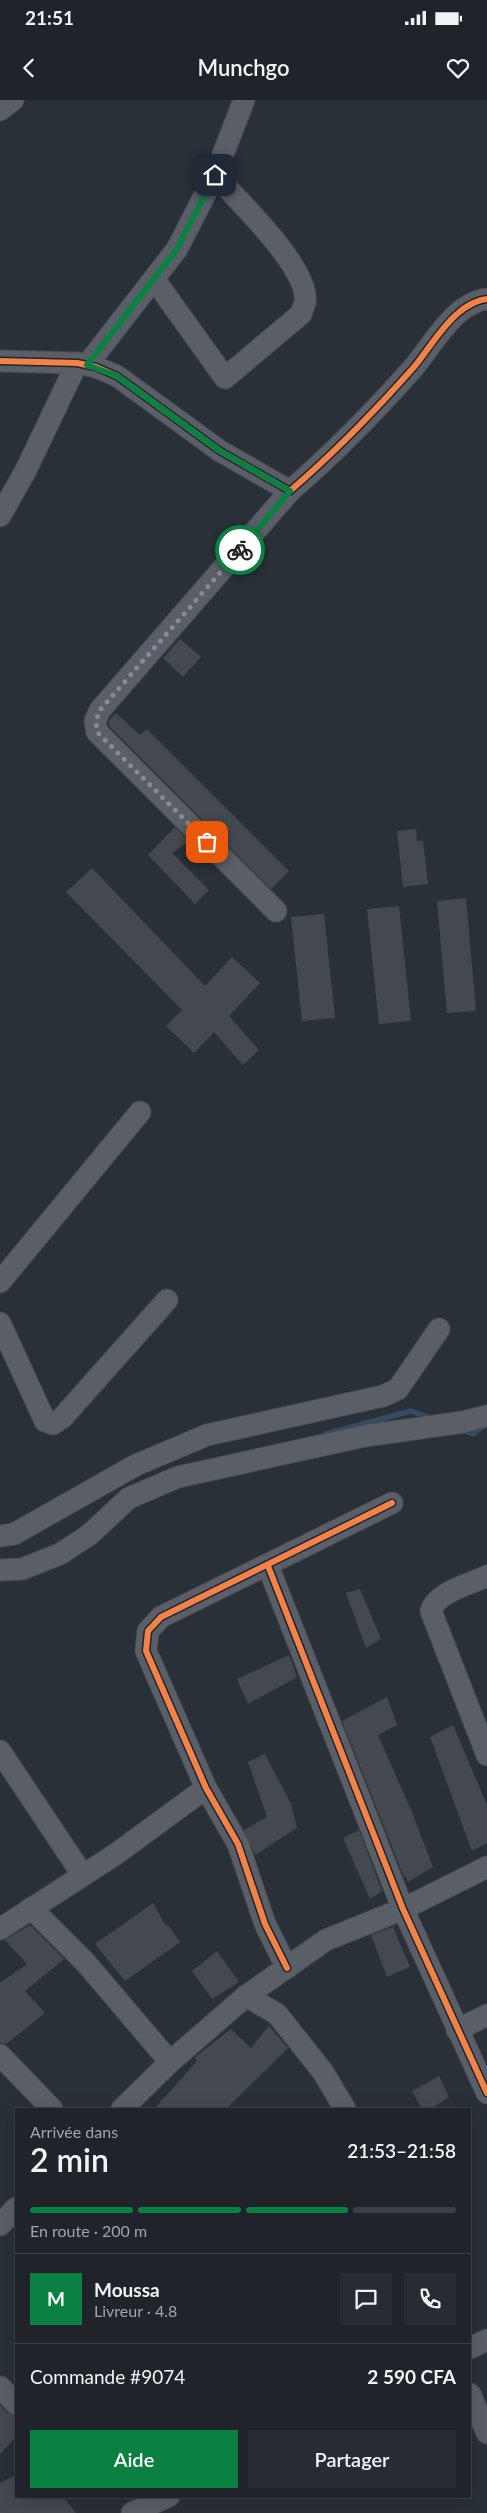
<!DOCTYPE html>
<html lang="fr">
<meta charset="utf-8">
<style>
body{margin:0;font-family:Lato,sans-serif;background:#282c32;color:#f1f3f6;height:100vh;display:flex;flex-direction:column;font-size:19px;white-space:nowrap}
*{box-sizing:border-box;margin:0}
p{font-size:16px;color:#a2a4a8}
.icon{flex:none;width:28px;height:28px;fill:none;stroke:currentColor;stroke-width:2;stroke-linecap:round;stroke-linejoin:round}
.map{position:relative;flex:1;overflow:hidden}
.drawer{position:absolute;left:15px;top:2008px;width:456px;height:390px;display:flex;flex-direction:column;background:#20242a;border-radius:0px;box-shadow:0 5px 20px #0002,0 0 0 1px #3d4147}
.drawer>*{flex:none}
.pin{position:absolute;display:grid;place-items:center;width:42px;height:42px;color:#fff;margin:-21px;border-radius:10px;box-shadow:0 2px 8px #0006}
.courier{position:absolute;display:grid;place-items:center;width:50px;height:50px;margin:-25px;border:4px solid #0b8043;border-radius:50%;background:#fff;color:#222;box-shadow:0 1px 6px #0007}
.head em{font-style:normal;font-weight:600}
.head div{display:flex;flex-direction:column-reverse}
.head{display:flex;align-items:center;justify-content:space-between;height:85px;padding:0 15px}
h1{font-size:32px;font-weight:600;line-height:38px}
.bar{display:grid;grid-template-columns:repeat(4,1fr);gap:8px 5px;align-content:center;height:60px;padding:0 15px}
.bar i{height:6px;border-radius:4px;background:#3d4147}
.bar .current{background:#0b8043}
.bar p{grid-column:span 4}
.line{display:flex;align-items:center;gap:12px;padding:0 15px;border-top:1px solid #3d4147}
.line div{flex:1}
.round{display:grid;place-items:center;flex:none;width:52px;height:52px;border-radius:0px;background:#282c32}
.action{display:flex;gap:10px;margin-top:auto;padding:10px 15px}
.action a{flex:1;height:58px;border-radius:0px;background:#0b8043;color:#fff;font-size:20px;font-weight:600;line-height:58px;text-align:center}
.action a+a{background:#282c32;color:#f1f3f6}
.status{display:flex;justify-content:space-between;align-items:center;height:35px;padding:0 25px;background:#20242a;direction:ltr}
.status svg{height:14px;fill:currentColor}
header{display:flex;justify-content:space-between;align-items:center;height:65px;padding:0 15px;background:#20242a;font-size:22px;font-weight:600}
.map>svg:first-child{display:block}
.lines{fill:none;stroke-linecap:round;stroke-linejoin:round}
.stream{stroke:#384963;stroke-width:5.5}
.building{fill:#444950}
.street-casing{stroke:#484c53;stroke-width:23}
.street{stroke:#5a5e66;stroke-width:21}
.cycleway-casing{stroke:#1d2633;stroke-width:9}
.cycleway{stroke:#f48246;stroke-width:6}
.done{stroke:#848b96;stroke-width:5;stroke-dasharray:0 9}
.route{stroke:#0b8043;stroke-width:6}
</style>
<div class="status"><b>21:51</b><svg viewBox="0 0 49 12"><path d="M0 12V9h3v3zM5 12V6h3v6zM10 12V3h3v9zM15 12V0h3v12zM26 1h20v11H26zM47 4h2v5h-2z"/></svg></div>
<header><svg class="icon" aria-label="back" viewBox="0 0 24 24"><path d="M15 5l-7 7 7 7"/></svg>Munchgo<svg class="icon" aria-label="heart" viewBox="0 0 24 24"><path d="M12 20l-8-8c-3-5 5-10 8-4 3-6 11-1 8 4z"/></svg></header>
<div class="map">
<svg width="487" height="2413" viewBox="0 0 487 2413">
<rect width="100%" height="100%" fill="#2a3038"/>
<g class="lines">
<!-- stream -->
<g class="stream">
<polyline points="460,1329 473,1334 484,1325"/>
<polyline points="326,1334 411,1311 433,1319"/>
</g>
</g>
<!-- building -->
<g class="building">
<polygon points="180,539 201,557 183,577 163,558"/>
<polygon points="116,613 140,635 147,629 289,771 271,789 109,626 109,620"/>
<polygon points="175,727 189,741 172,753 209,790 195,804 148,755"/>
<polygon points="416,729 417,741 423,741 428,784 403,787 397,731"/>
<polygon points="92,768 205,886 232,857 260,883 229,916 259,950 243,965 214,932 194,953 166,926 182,910 66,792"/>
<polygon points="466,798 476,911 447,913 437,801"/>
<polygon points="399,806 411,921 379,924 367,809"/>
<polygon points="324,814 335,918 302,921 291,817"/>
<polygon points="360,1489 381,1539 366,1548 346,1493"/>
<polygon points="289,1555 297,1577 248,1604 237,1579"/>
<polygon points="387,1597 397,1625 378,1635 411,1710 433,1767 408,1782 406,1776 404,1777 342,1621"/>
<polygon points="453,1625 487,1705 487,1743 472,1751 430,1637"/>
<polygon points="265,1654 291,1704 297,1728 255,1755 244,1730 267,1717 248,1662"/>
<polygon points="359,1730 382,1791 370,1799 343,1738"/>
<polygon points="153,1803 166,1826 168,1825 180,1842 125,1881 95,1844"/>
<polygon points="30,1825 64,1859 25,1891 45,1913 6,1944 0,1943 0,1883 27,1864 5,1840"/>
<polygon points="393,1827 410,1867 387,1877 371,1835"/>
<polygon points="217,1851 239,1882 212,1899 192,1871"/>
<polygon points="269,1926 288,1948 226,2009 154,2009 197,1961 195,1957 231,1929 251,1948"/>
<polygon points="439,1976 449,1997 431,2009 422,2009 412,1991"/>
<polygon points="0,2305 7,2313 16,2316 16,2337 0,2354"/>
<polygon points="16,2375 16,2396 62,2396 76,2413 0,2413 0,2383"/>
</g>
<g class="lines">
<!-- street casing -->
<g class="street-casing">
<g id="street">
<polyline points="0,10 13,0"/>
<path d="M154,179L225,278L301,214C302,210 304,206 305,203C311,169 237,100 215,75"/>
<path d="M0,261L77,263L96,267L117,276L220,351L290,391C334,353 375,311 414,267C428,250 440,229 457,214C464,207 477,200 487,199"/>
<polyline points="87,265 177,149 215,75 244,0"/>
<polyline points="0,416 26,370 77,263"/>
<polyline points="276,811 97,632 95,621 100,610 290,391"/>
<polyline points="0,1182 140,1012"/>
<polyline points="0,1223 45,1321 53,1324 62,1318 167,1200"/>
<polyline points="0,1436 14,1434 136,1365 207,1335 383,1296 398,1289 439,1229"/>
<polyline points="268,1466 403,1809 487,1993"/>
<polyline points="0,1470 22,1469 60,1454 89,1435 129,1398 178,1377 365,1336 463,1322 487,1316"/>
<path d="M487,1476C471,1484 436,1492 431,1511L487,1655"/>
<polyline points="0,1651 82,1774"/>
<polyline points="31,1808 86,1863 170,1962"/>
<polyline points="0,1829 116,1754 206,1688"/>
<polyline points="287,1868 265,1824 238,1744 206,1688 146,1551 148,1531 161,1517 392,1403"/>
<polyline points="246,1896 277,1914 323,1972 345,2009"/>
<polyline points="457,1930 487,1915"/>
<polyline points="0,1955 52,2009"/>
<polyline points="122,2009 170,1962 246,1896 326,1840 403,1809 487,1767"/>
<polyline points="0,2125 16,2108"/>
<polyline points="470,2248 487,2240"/>
<polyline points="0,2287 16,2304"/>
<polyline points="470,2294 487,2333"/>
<polyline points="132,2413 169,2396"/>
</g>
</g>
<!-- street -->
<use href="#street" class="street"/>
<!-- cycleway casing -->
<g class="cycleway-casing">
<g id="cycleway">
<path d="M0,261L77,263L96,267L117,276L220,351L290,391C334,353 375,311 414,267C428,250 440,229 457,214C464,207 477,200 487,199"/>
<polyline points="268,1466 403,1809 487,1993"/>
<polyline points="287,1868 265,1824 238,1744 206,1688 146,1551 148,1531 161,1517 392,1403"/>
</g>
</g>
<!-- cycleway -->
<use href="#cycleway" class="cycleway"/>
</g>
<g class="lines">
<!-- done -->
<polyline class="done" points="207,742 97,632 96,621 100,610 240,450"/>
<!-- route -->
<polyline class="route" points="215,75 177,149 87,265 117,276 220,351 290,391 240,450"/>
</g>
</svg>
<div class="pin" style="left:207px;top:742px;background:#ea580c"><svg class="icon" aria-label="bag" viewBox="0 0 24 24"><path d="M5 8h14l-1 12H6zM9 8a3 3 0 0 1 6 0"/></svg></div>
<div class="pin" style="left:215px;top:75px;background:#1f2937"><svg class="icon" aria-label="home" viewBox="0 0 24 24"><path d="M3 11l9-7 9 7M6 9v11h12V9"/></svg></div>
<div class="courier" style="left:240px;top:450px"><svg class="icon" aria-label="bike" viewBox="0 0 24 24"><circle cx="6" cy="16" r="4"/><circle cx="18" cy="16" r="4"/><path d="M6 16l4-8h5l3 8M10 8l3 8H6M13 5h3"/></svg></div>
<section class="drawer">
<div class="head"><div><h1>2 min</h1><p>Arrivée dans</p></div><em>21:53–21:58</em></div>
<div class="bar"><i class="current"></i><i class="current"></i><i class="current"></i><i></i><p>En route · 200 m</p></div>
<div class="line" style="height:90px"><b class="round" style="background:#0b8043;color:#fff">M</b><div><b>Moussa</b><p>Livreur · 4.8</p></div><a class="round"><svg class="icon" aria-label="chat" viewBox="0 0 24 24"><path d="M4 5h16v11H9l-5 4z"/></svg></a><a class="round"><svg class="icon" aria-label="phone" viewBox="0 0 24 24"><path d="M5 4h4l2 5-3 2q2 4 5 5l2-3 5 2v4C11 20 4 13 5 4z"/></svg></a></div>
<div class="line" style="height:65px"><div>Commande #9074</div><b>2 590 CFA</b></div>
<div class="action"><a>Aide</a><a>Partager</a></div>
</section>
</div>
